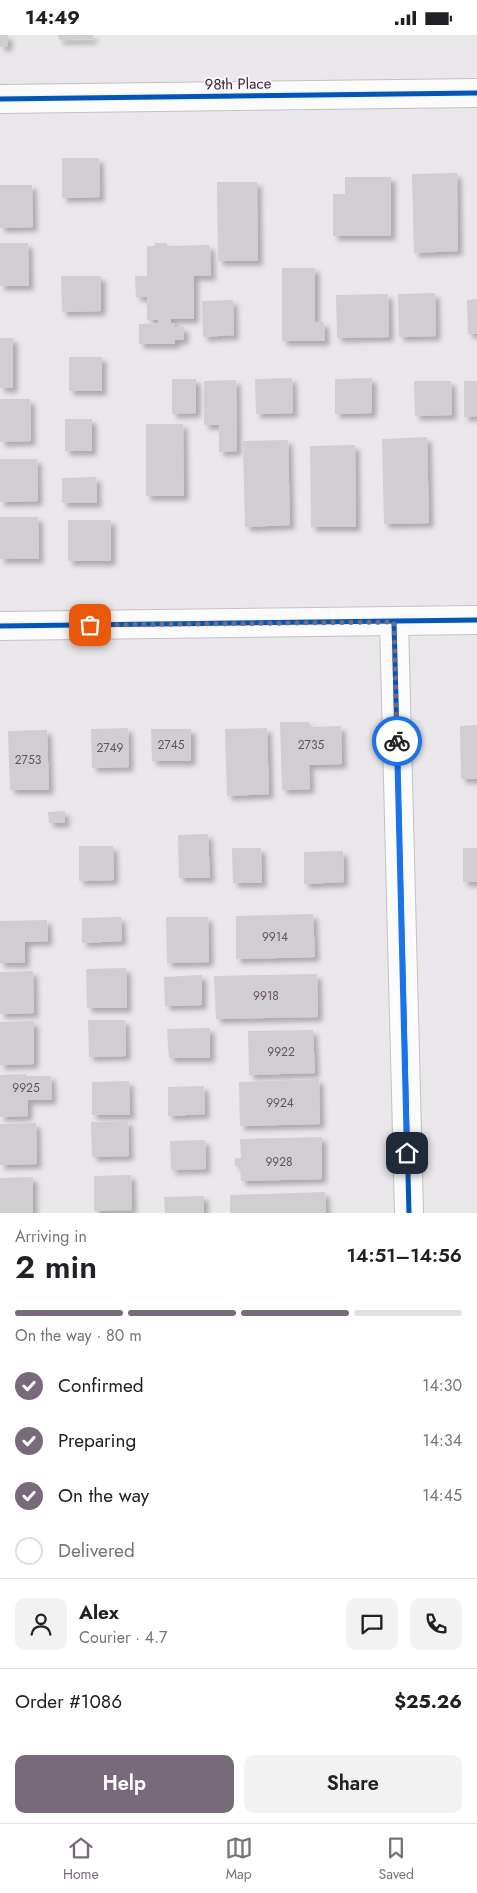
<!DOCTYPE html>
<meta charset="utf-8">
<style>
body{margin:0;font-family:Jost,sans-serif;background:#f2f2f2;color:#202124;height:100vh;display:flex;flex-direction:column;font-size:19px;white-space:nowrap}
*{box-sizing:border-box;margin:0}
p{font-size:16px;color:#757577}
.icon{flex:none;width:28px;height:28px;fill:none;stroke:currentColor;stroke-width:2;stroke-linecap:round;stroke-linejoin:round}
.map{position:relative;height:1178px;overflow:hidden}
.panel{display:flex;flex-direction:column;background:#fff;flex:1}
.panel>*{flex:none}
.pin{position:absolute;display:grid;place-items:center;width:42px;height:42px;color:#fff;margin:-21px;border-radius:10px;box-shadow:0 2px 8px #0006}
.courier{position:absolute;display:grid;place-items:center;width:50px;height:50px;margin:-25px;border:4px solid #1a73e8;border-radius:50%;background:#fff;color:#222;box-shadow:0 1px 6px #0007}
.overview em{font-style:normal;font-weight:600}
.overview div{display:flex;flex-direction:column-reverse}
.overview{display:flex;align-items:center;justify-content:space-between;height:85px;padding:0 15px}
h1{font-size:32px;font-weight:600;line-height:38px}
.bar{display:grid;grid-template-columns:repeat(4,1fr);gap:8px 5px;align-content:center;height:60px;padding:0 15px}
.bar i{height:6px;border-radius:4px;background:#e0e0e0}
.bar .selected{background:#786a7a}
.bar p{grid-column:span 4}
.line{display:flex;align-items:center;gap:12px;padding:0 15px;border-top:1px solid #e0e0e0}
.line div{flex:1}
.round{display:grid;place-items:center;flex:none;width:52px;height:52px;border-radius:10px;background:#f2f2f2}
ol{padding:0 15px;list-style:none}
li{display:flex;align-items:center;gap:15px;height:55px}
li p{margin-inline-start:auto}
li .icon{padding:5px;border-radius:50%;background:#786a7a;color:#fff;stroke-width:4}
li:last-child{color:#757577}
li i{width:28px;height:28px;border:2px solid #e0e0e0;border-radius:50%}
.action{display:flex;gap:10px;margin-top:auto;padding:10px 15px}
.action a{flex:1;height:58px;border-radius:10px;background:#786a7a;color:#fff;font-size:20px;font-weight:600;line-height:58px;text-align:center}
.action a+a{background:#f2f2f2;color:#202124}
.status{display:flex;justify-content:space-between;align-items:center;height:35px;padding:0 25px;background:#fff;direction:ltr}
.status svg{height:14px;fill:currentColor}
.tab-bar{display:flex;justify-content:space-around;align-items:center;height:70px;border-top:1px solid #e0e0e0;background:#fff;font-size:14px;color:#757577}
.tab-bar a{display:grid;justify-items:center;gap:2px}
.tab-bar .selected{color:#786a7a}
.map>svg:first-child{display:block}
.building{fill:#d1ced2;filter:url(#shadow)}
.lines{fill:none;stroke-linecap:round;stroke-linejoin:round}
.street-casing{stroke:#c4c0c4;stroke-width:30}
.secondary-casing{stroke:#c6c1c7;stroke-width:30}
.street{stroke:#fcfbfc;stroke-width:28}
.secondary{stroke:#fcfbfc;stroke-width:28}
.cycleway-casing{stroke:#f8f5f9;stroke-width:8}
.cycleway{stroke:#0057b8;stroke-width:5}
.done{stroke:#786a7a;stroke-width:5;stroke-dasharray:0 9}
.route{stroke:#1a73e8;stroke-width:6}
.labels{text-anchor:middle;dominant-baseline:central;stroke-width:4;stroke-linejoin:round;paint-order:stroke}
.number-label{font-size:12px;fill:#625264}
.street-label{font-size:15px;fill:#3b263d;stroke:#f8f5f9}
</style>
<div class="status"><b>14:49</b><svg viewBox="0 0 49 12"><path d="M0 12V9h3v3zM5 12V6h3v6zM10 12V3h3v9zM15 12V0h3v12zM26 1h20v11H26zM47 4h2v5h-2z"/></svg></div>
<div class="map">
<svg width="477" height="1178" viewBox="0 0 477 1178">
<defs>
<filter id="shadow"><feDropShadow dx="4.5" dy="4.5" stdDeviation="2.5" flood-color="#0004"/></filter>
</defs>
<rect width="100%" height="100%" fill="#eae7eb"/>
<!-- building -->
<g class="building">
<polygon points="0,0 8,0 8,11 0,12"/>
<polygon points="58,0 93,0 93,4 59,5"/>
<polygon points="62,123 99,123 100,162 62,163"/>
<polygon points="457,138 458,216 414,218 412,139"/>
<polygon points="345,142 391,142 391,201 333,201 333,159 345,159"/>
<polygon points="217,147 257,147 258,226 218,226"/>
<polygon points="0,150 32,150 33,192 0,193"/>
<polygon points="0,208 28,208 29,251 0,251"/>
<polygon points="155,208 167,208 167,211 210,210 211,241 194,241 194,284 171,284 171,288 175,288 175,292 184,292 184,305 175,305 175,309 139,309 139,289 158,288 158,285 147,285 147,262 136,262 135,241 147,241 147,211 155,211"/>
<polygon points="282,233 315,233 315,287 324,287 325,306 282,306"/>
<polygon points="61,241 101,241 101,276 62,277"/>
<polygon points="435,258 436,301 399,302 398,259"/>
<polygon points="388,259 389,302 337,303 336,260"/>
<polygon points="477,264 477,299 468,299 467,265"/>
<polygon points="233,265 234,300 203,302 202,266"/>
<rect x="0" y="303" width="13" height="50"/>
<rect x="69" y="322" width="33" height="34"/>
<polygon points="292,343 293,378 256,379 255,344"/>
<polygon points="372,343 372,378 335,379 335,344"/>
<polygon points="172,344 196,344 196,378 172,379"/>
<polygon points="236,345 237,416 219,417 219,390 204,390 204,346"/>
<polygon points="414,346 451,346 452,380 415,381"/>
<polygon points="464,346 477,346 477,381 464,382"/>
<polygon points="0,364 30,364 31,406 0,407"/>
<rect x="65" y="384" width="27" height="32"/>
<polygon points="146,389 183,389 184,461 146,461"/>
<polygon points="427,402 429,488 384,489 382,404"/>
<polygon points="288,405 290,490 245,492 243,406"/>
<polygon points="355,410 356,492 311,492 310,411"/>
<polygon points="0,424 37,424 38,466 0,467"/>
<polygon points="96,442 97,468 62,468 62,443"/>
<polygon points="0,482 38,482 39,524 0,524"/>
<rect x="68" y="485" width="43" height="41"/>
<polygon points="280,687 309,687 310,692 341,691 342,729 309,730 310,754 282,755"/>
<polygon points="477,690 477,744 461,744 460,691"/>
<polygon points="128,693 129,732 92,733 91,694"/>
<polygon points="267,693 269,759 227,761 225,694"/>
<polygon points="151,694 191,694 191,726 152,726"/>
<polygon points="47,695 49,755 10,755 8,696"/>
<polygon points="65,776 65,788 49,788 48,777"/>
<polygon points="208,799 210,843 179,843 178,800"/>
<polygon points="79,811 113,811 114,845 79,846"/>
<polygon points="232,813 261,813 262,848 233,848"/>
<rect x="463" y="813" width="14" height="34"/>
<polygon points="343,816 344,847 304,849 304,817"/>
<polygon points="313,879 315,922 236,924 236,881"/>
<polygon points="121,882 122,906 82,908 82,883"/>
<polygon points="166,882 208,882 209,927 167,928"/>
<polygon points="47,885 48,906 25,907 25,928 0,928 0,886"/>
<polygon points="126,933 127,973 87,973 86,934"/>
<polygon points="33,936 34,978 0,979 0,937"/>
<polygon points="317,939 318,982 216,984 214,941"/>
<polygon points="202,940 202,970 165,971 164,942"/>
<polygon points="88,985 125,985 126,1021 89,1022"/>
<polygon points="34,986 34,1029 0,1030 0,987"/>
<polygon points="210,993 210,1023 169,1023 167,994"/>
<polygon points="313,995 315,1038 249,1040 248,996"/>
<polygon points="26,1039 26,1041 51,1041 52,1065 28,1065 28,1081 0,1082 0,1040"/>
<polygon points="319,1044 320,1089 240,1091 239,1047"/>
<polygon points="129,1046 130,1080 92,1080 92,1047"/>
<polygon points="204,1051 205,1079 168,1081 168,1052"/>
<polygon points="128,1086 129,1121 92,1122 91,1087"/>
<polygon points="36,1088 37,1129 0,1130 0,1089"/>
<polygon points="322,1102 322,1144 241,1146 240,1131 235,1131 235,1123 241,1123 240,1104"/>
<polygon points="205,1105 206,1134 171,1135 170,1106"/>
<polygon points="131,1140 132,1175 94,1176 94,1141"/>
<polygon points="33,1142 33,1178 0,1178 0,1143"/>
<polygon points="325,1157 326,1178 230,1178 230,1160"/>
<polygon points="204,1161 204,1178 165,1178 164,1162"/>
</g>
<g class="lines">
<!-- street casing -->
<g class="street-casing">
<g id="street">
<polyline points="0,64 477,58"/>
<polyline points="394,587 409,1178"/>
</g>
</g>
<!-- secondary casing -->
<g class="secondary-casing">
<polyline id="secondary" points="0,591 477,585"/>
</g>
<!-- street -->
<use href="#street" class="street"/>
<!-- secondary -->
<use href="#secondary" class="secondary"/>
<!-- cycleway casing -->
<g class="cycleway-casing">
<g id="cycleway">
<polyline points="0,64 477,58"/>
<polyline points="394,587 409,1178"/>
<polyline points="0,591 477,585"/>
</g>
</g>
<!-- cycleway -->
<use href="#cycleway" class="cycleway"/>
</g>
<g class="lines">
<!-- done -->
<polyline class="done" points="90,590 394,587 397,706"/>
<!-- route -->
<polyline class="route" points="397,706 407,1118"/>
</g>
<g class="labels">
<!-- number labels -->
<g class="number-label">
<text x="171" y="710">2745</text>
<text x="311" y="710">2735</text>
<text x="110" y="713">2749</text>
<text x="28" y="725">2753</text>
<text x="275" y="902">9914</text>
<text x="266" y="961">9918</text>
<text x="281" y="1017">9922</text>
<text x="26" y="1053">9925</text>
<text x="280" y="1068">9924</text>
<text x="279" y="1127">9928</text>
</g>
<!-- street labels -->
<g class="street-label">
<text transform="translate(238 49) rotate(-1)">98th Place</text>
</g>
</g>
</svg>
<div class="pin" style="left:90px;top:590px;background:#ea580c"><svg class="icon" aria-label="bag" viewBox="0 0 24 24"><path d="M5 8h14l-1 12H6zM9 8a3 3 0 0 1 6 0"/></svg></div>
<div class="pin" style="left:407px;top:1118px;background:#1f2937"><svg class="icon" aria-label="home" viewBox="0 0 24 24"><path d="M3 11l9-7 9 7M6 9v11h12V9"/></svg></div>
<div class="courier" style="left:397px;top:706px"><svg class="icon" aria-label="bike" viewBox="0 0 24 24"><circle cx="6" cy="16" r="4"/><circle cx="18" cy="16" r="4"/><path d="M6 16l4-8h5l3 8M10 8l3 8H6M13 5h3"/></svg></div>
</div>
<section class="panel">
<div class="overview"><div><h1>2 min</h1><p>Arriving in</p></div><em>14:51–14:56</em></div>
<div class="bar"><i class="selected"></i><i class="selected"></i><i class="selected"></i><i></i><p>On the way · 80 m</p></div>
<ol>
<li><svg class="icon" aria-label="check" viewBox="0 0 24 24"><path d="M5 12l5 5 9-10"/></svg>Confirmed<p>14:30</p></li>
<li><svg class="icon" aria-label="check" viewBox="0 0 24 24"><path d="M5 12l5 5 9-10"/></svg>Preparing<p>14:34</p></li>
<li><svg class="icon" aria-label="check" viewBox="0 0 24 24"><path d="M5 12l5 5 9-10"/></svg>On the way<p>14:45</p></li>
<li><i></i>Delivered</li>
</ol>
<div class="line" style="height:90px"><a class="round"><svg class="icon" aria-label="person" viewBox="0 0 24 24"><circle cx="12" cy="8" r="4"/><path d="M4 21q1-7 8-7t8 7"/></svg></a><div><b>Alex</b><p>Courier · 4.7</p></div><a class="round"><svg class="icon" aria-label="chat" viewBox="0 0 24 24"><path d="M4 5h16v11H9l-5 4z"/></svg></a><a class="round"><svg class="icon" aria-label="phone" viewBox="0 0 24 24"><path d="M5 4h4l2 5-3 2q2 4 5 5l2-3 5 2v4C11 20 4 13 5 4z"/></svg></a></div>
<div class="line" style="height:65px"><div>Order #1086</div><b>$25.26</b></div>
<div class="action"><a>Help</a><a>Share</a></div>
</section>
<nav class="tab-bar">
<a class="selected"><svg class="icon" aria-label="home" viewBox="0 0 24 24"><path d="M3 11l9-7 9 7M6 9v11h12V9"/></svg>Home</a>
<a><svg class="icon" aria-label="map" viewBox="0 0 24 24"><path d="M3 6l6-2 6 2 6-2v14l-6 2-6-2-6 2zM9 4v14M15 6v14"/></svg>Map</a>
<a><svg class="icon" aria-label="saved" viewBox="0 0 24 24"><path d="M7 4h10v16l-5-4-5 4z"/></svg>Saved</a>
</nav>
